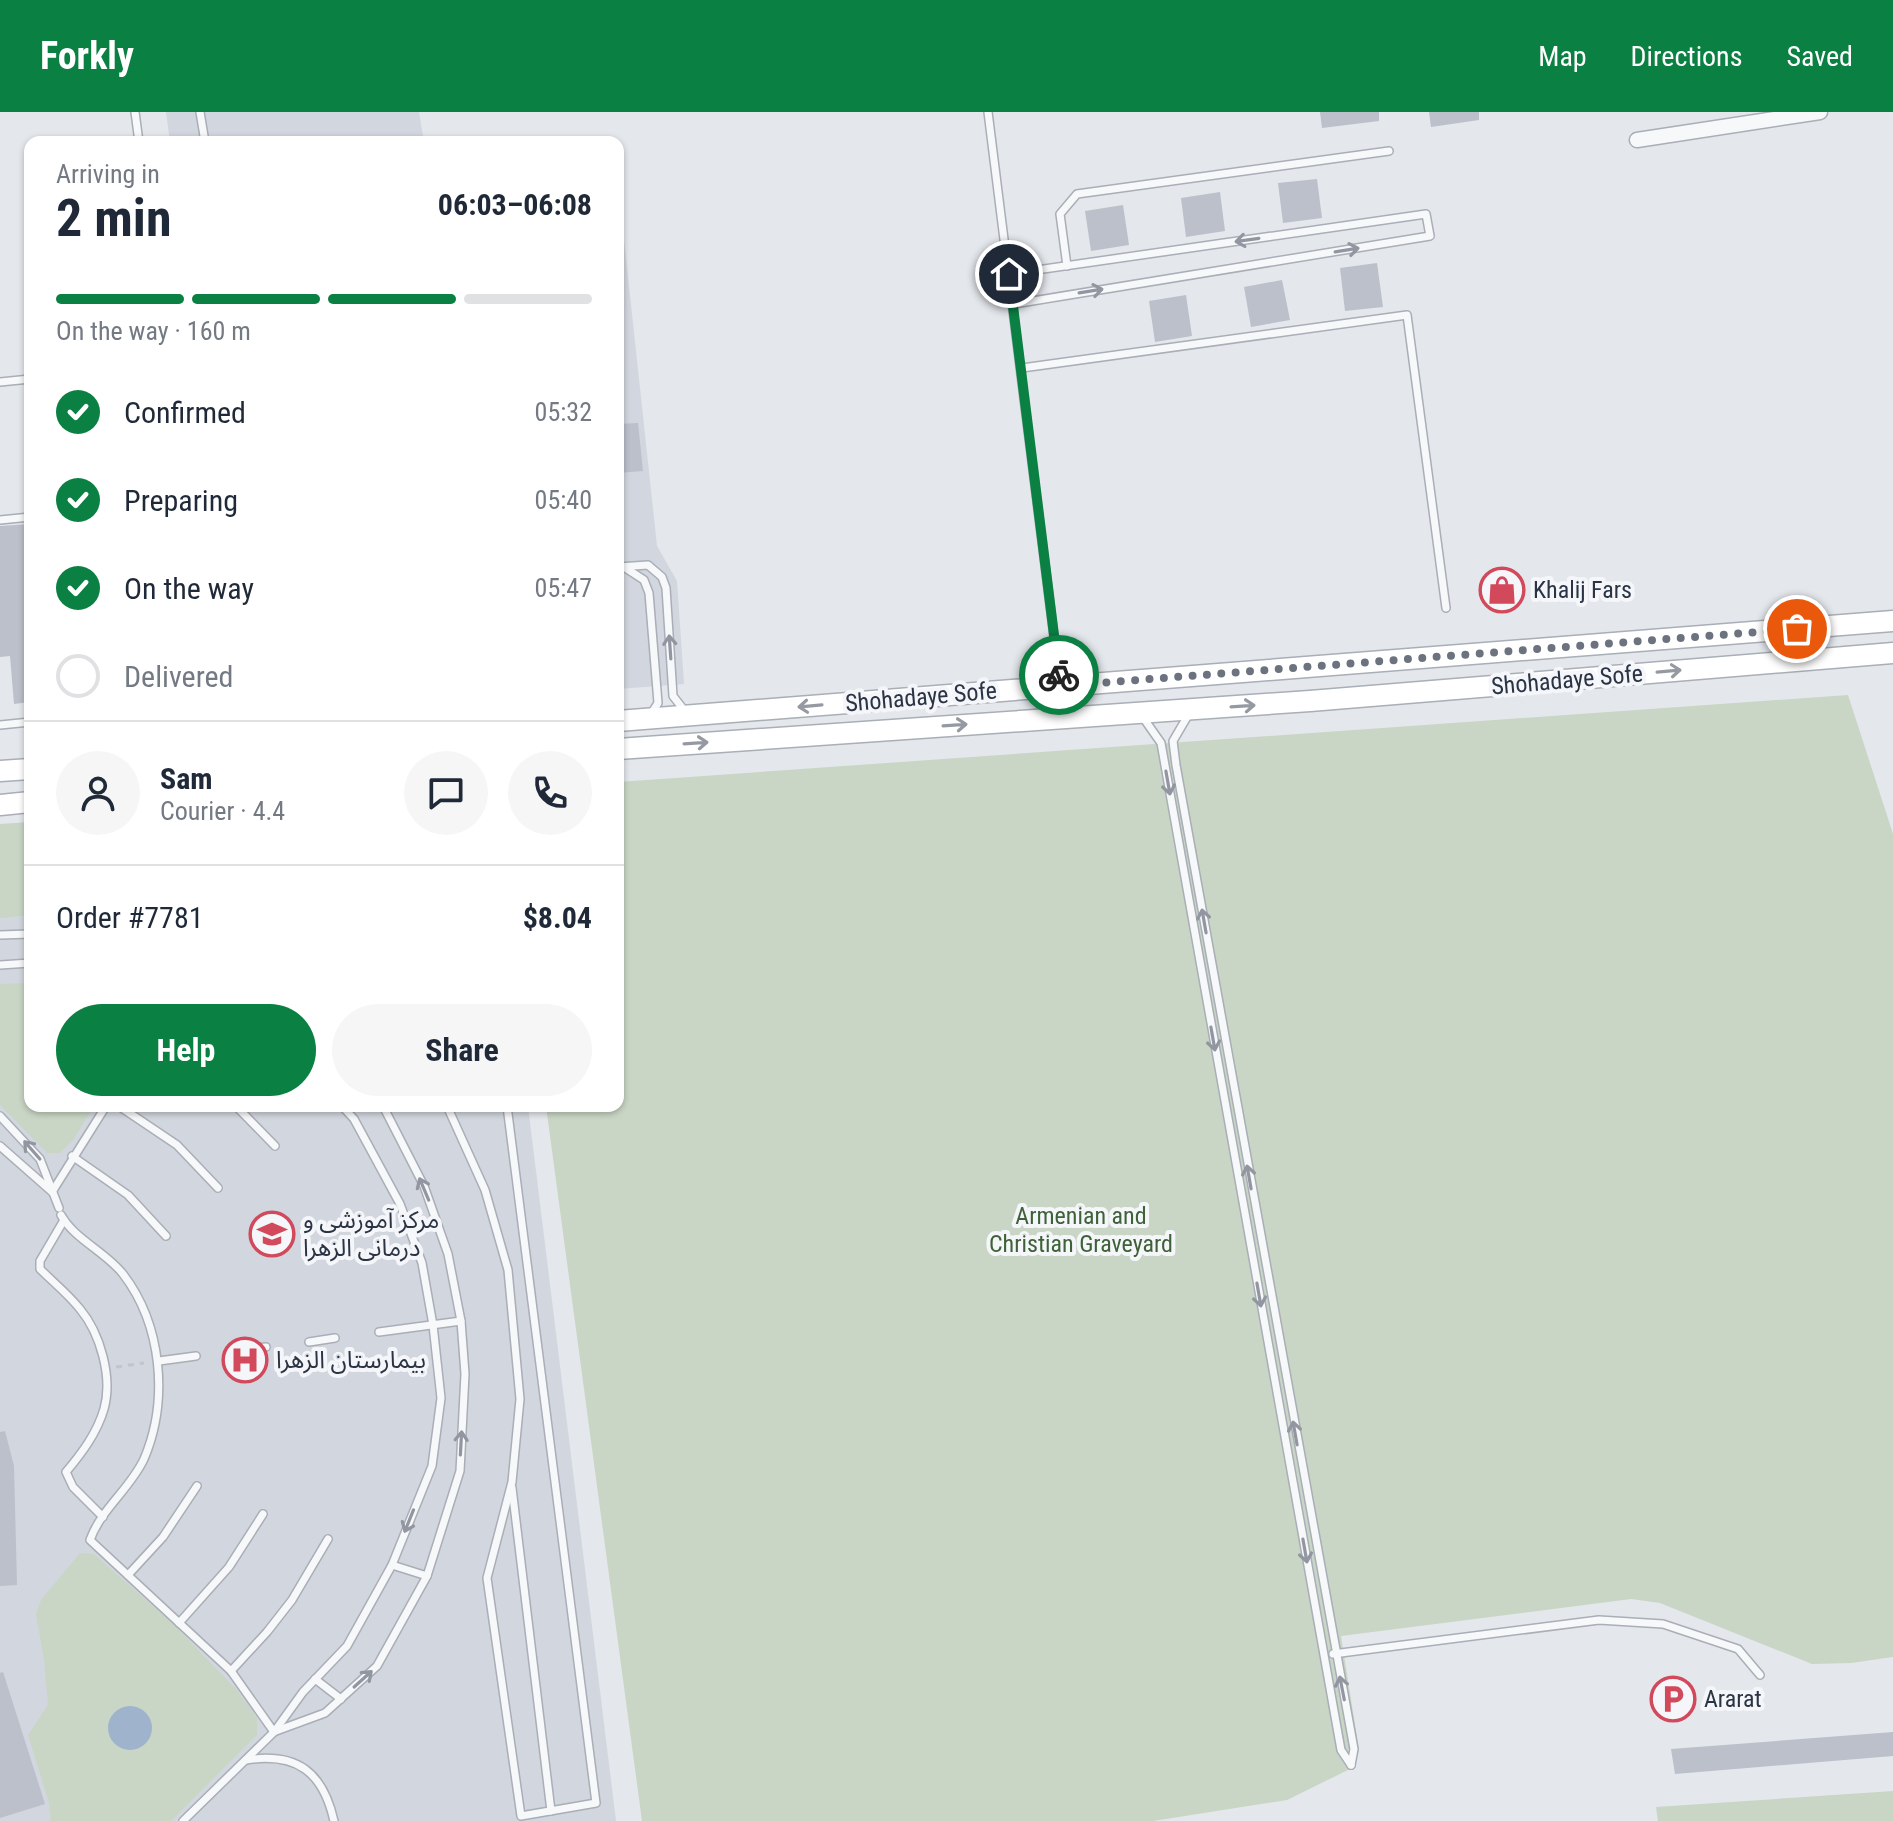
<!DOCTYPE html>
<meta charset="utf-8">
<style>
body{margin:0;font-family:"Roboto Condensed","Noto Sans Arabic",sans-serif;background:#f6f6f7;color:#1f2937;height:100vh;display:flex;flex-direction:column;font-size:30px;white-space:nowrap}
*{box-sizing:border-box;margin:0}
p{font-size:26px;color:#747a83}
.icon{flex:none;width:44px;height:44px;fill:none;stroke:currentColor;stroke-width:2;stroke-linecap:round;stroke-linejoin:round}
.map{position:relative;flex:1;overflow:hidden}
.panel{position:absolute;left:24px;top:24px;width:600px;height:976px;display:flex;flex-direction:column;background:#fff;border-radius:16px;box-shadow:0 2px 6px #0004}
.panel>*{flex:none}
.pin{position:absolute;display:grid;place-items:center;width:68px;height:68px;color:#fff;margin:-34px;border:4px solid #fff;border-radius:50%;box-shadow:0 2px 8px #0007}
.courier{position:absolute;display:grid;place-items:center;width:80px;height:80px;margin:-40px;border:6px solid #0b8043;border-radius:50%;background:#fff;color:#222;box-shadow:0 2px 10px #0007}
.head em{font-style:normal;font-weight:700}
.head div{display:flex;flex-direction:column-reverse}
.head{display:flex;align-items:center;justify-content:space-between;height:136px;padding:0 32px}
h1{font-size:52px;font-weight:700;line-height:60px}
.bar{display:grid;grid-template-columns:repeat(4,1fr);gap:12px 8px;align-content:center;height:96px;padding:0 32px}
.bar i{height:10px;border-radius:6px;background:#e0e1e3}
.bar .current{background:#0b8043}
.bar p{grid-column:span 4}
.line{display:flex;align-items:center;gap:20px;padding:0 32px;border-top:2px solid #e0e1e3}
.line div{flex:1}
.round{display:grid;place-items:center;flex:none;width:84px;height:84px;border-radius:42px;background:#f6f6f7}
ol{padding:0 32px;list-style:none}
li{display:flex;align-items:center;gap:24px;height:88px}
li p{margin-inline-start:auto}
li .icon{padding:8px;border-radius:50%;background:#0b8043;color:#fff;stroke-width:4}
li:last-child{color:#747a83}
li i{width:44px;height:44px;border:4px solid #e0e1e3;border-radius:50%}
.primary-button{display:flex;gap:16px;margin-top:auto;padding:16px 32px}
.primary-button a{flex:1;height:92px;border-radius:48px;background:#0b8043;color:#fff;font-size:32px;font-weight:700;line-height:92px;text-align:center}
.primary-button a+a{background:#f6f6f7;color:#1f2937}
header{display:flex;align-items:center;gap:48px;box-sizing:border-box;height:112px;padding:0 40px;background:#0b8043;color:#fff}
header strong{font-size:38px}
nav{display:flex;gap:44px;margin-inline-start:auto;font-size:28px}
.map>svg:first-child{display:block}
.built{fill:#d2d6de}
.green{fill:#c9d6c5}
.water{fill:#9fb4cc}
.building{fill:#bbc0ca}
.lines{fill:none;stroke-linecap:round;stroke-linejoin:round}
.service-casing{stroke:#a9aeb7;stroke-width:10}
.minor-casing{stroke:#a9aeb7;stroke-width:17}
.secondary-casing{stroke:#a9aeb7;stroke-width:23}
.path{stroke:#c2c5cb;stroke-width:3;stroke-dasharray:6 6;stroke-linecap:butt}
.service{stroke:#f7f8fa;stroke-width:7}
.minor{stroke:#f7f8fa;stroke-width:14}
.secondary{stroke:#fff;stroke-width:20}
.oneway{stroke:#9196a0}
.oneway2{stroke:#959aa2}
.done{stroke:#6c737f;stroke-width:8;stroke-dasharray:0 14.4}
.route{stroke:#0b8043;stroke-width:10}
.labels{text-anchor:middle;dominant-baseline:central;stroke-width:8;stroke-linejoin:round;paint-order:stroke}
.poi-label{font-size:24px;fill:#2b3445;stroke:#f4f6f9;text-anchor:start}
.street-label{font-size:24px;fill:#2b3445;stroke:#f4f6f9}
.park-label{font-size:24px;fill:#3f6138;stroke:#f4f6f9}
</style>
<header>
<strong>Forkly</strong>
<nav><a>Map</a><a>Directions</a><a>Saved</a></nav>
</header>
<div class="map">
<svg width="1893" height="1709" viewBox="0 0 1893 1709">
<rect width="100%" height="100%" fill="#e4e7ec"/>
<!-- built -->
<g class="built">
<polygon points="166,0 419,0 424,30 170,30"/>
<polygon points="618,72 657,434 677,469 684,572 618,577"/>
<polygon points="30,717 30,994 528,994 616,1709 0,1709 0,719"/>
</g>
<!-- green -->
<g class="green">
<polygon points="1848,583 1893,722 1893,1545 1851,1551 1812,1552 1660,1491 1631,1487 1341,1524 1359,1638 1350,1657 1287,1688 1153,1709 642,1709 546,994 618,994 618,670"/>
<polygon points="30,710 30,803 0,806 0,712"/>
<polygon points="30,871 30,994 94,994 73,1028 60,1041 47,1041 0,993 0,872"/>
<polygon points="80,1441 94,1442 173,1512 236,1577 257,1606 257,1623 171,1709 51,1709 49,1691 28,1623 48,1593 44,1547 36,1502 41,1488"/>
<polygon points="1893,1679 1893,1709 1658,1709 1656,1695"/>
</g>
<!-- water -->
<circle class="water" cx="130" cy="1616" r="22"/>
<!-- building -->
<g class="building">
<polygon points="1320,0 1379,0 1379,9 1322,16"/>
<polygon points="1429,0 1479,0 1479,8 1431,15"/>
<polygon points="1317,67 1322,106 1283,111 1278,71"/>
<polygon points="1220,80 1225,119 1186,125 1181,86"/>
<polygon points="1123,93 1129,133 1091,139 1085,99"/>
<polygon points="1377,151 1383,195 1345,199 1340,156"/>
<polygon points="1282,168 1290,208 1251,215 1244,175"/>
<polygon points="1186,183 1192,224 1155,230 1149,189"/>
<polygon points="638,311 643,359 618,361 618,312"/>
<polygon points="30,412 30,590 14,592 10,544 0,545 0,414"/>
<polygon points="5,1319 14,1354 17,1473 0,1474 0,1320"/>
<polygon points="3,1560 45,1692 0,1706 0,1561"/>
<polygon points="1893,1620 1893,1644 1675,1662 1671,1637"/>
</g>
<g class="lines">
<!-- service casing -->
<g class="service-casing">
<g id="service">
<polyline points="135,0 139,30"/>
<polyline points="200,0 205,30"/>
<polyline points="988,0 1060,573"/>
<polyline points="1067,154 1060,102 1077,82 1389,39"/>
<polyline points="1009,162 1426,102 1430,124 1014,192"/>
<polyline points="1022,256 1407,203 1446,496"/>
<polyline points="0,270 30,267"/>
<polyline points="0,408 30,405"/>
<polyline points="618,455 648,453 662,465 666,476 673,584 684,598"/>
<polyline points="624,455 644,468 649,481 658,591 651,602"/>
<polyline points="1190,600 1173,629 1176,653 1354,1637 1351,1653"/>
<polyline points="1142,604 1161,631 1341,1638 1351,1653"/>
<polyline points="0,613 30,610"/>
<polyline points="0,823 30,822"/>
<polyline points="0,853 30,851"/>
<polyline points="119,994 177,1033 218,1076"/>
<polyline points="236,994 275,1034"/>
<polyline points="447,994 485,1078 508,1158 520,1287 512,1370 487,1466 521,1704 596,1691 507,994"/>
<polyline points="0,1004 40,1047 59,1096"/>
<polyline points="0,1034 50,1078"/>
<polyline points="72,1044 128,1083 166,1124"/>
<polyline points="52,1080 106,994"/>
<path d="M61,1103C74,1127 106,1140 123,1162C162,1213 169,1288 144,1347C130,1377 101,1397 90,1428L231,1559L274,1620"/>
<path d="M64,1108L40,1149V1157C53,1170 68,1182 80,1197C100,1221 113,1265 104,1297C97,1321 82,1341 66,1360L73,1375L103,1405"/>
<polyline points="379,1220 461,1209"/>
<polyline points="309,1230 335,1226"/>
<polyline points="240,1238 266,1235"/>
<polyline points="159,1249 196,1244"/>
<polyline points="512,1376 551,1699"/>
<polyline points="392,1453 427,1464"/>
<polyline points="128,1463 163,1425 197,1374"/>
<polyline points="179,1511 229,1455 263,1402"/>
<polyline points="1333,1542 1599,1508 1663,1512 1738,1537 1760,1563"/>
<polyline points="231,1559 267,1520 292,1488 328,1427"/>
<polyline points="315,1567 341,1587"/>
<polyline points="276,1619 325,1601 377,1554 427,1464 460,1359 465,1262 461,1209 448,1142 424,1074 383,994"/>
<path d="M246,1648C297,1640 323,1660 334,1709"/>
<polyline points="183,1709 274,1620 303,1580 347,1534 392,1453 432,1354 441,1286 433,1213 422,1151 400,1092 354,1007 342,994"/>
</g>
</g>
<!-- minor casing -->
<g class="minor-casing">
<polyline id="minor" points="1637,28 1820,0"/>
</g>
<!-- secondary casing -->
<g class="secondary-casing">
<g id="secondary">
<polyline points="618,609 1893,509"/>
<polyline points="618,637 1310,589 1893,541"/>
<polyline points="0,659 30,657"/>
<polyline points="0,693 30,690"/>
</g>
</g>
<!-- path -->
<polyline class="path" points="116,1255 144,1251"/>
<!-- service -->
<use href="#service" class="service"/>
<!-- minor -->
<use href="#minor" class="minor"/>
<!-- secondary -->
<use href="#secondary" class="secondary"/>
</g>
<!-- one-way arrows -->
<defs><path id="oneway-shaft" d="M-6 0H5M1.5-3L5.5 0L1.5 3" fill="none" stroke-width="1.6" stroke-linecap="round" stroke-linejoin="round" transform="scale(2)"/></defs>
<g class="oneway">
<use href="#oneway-shaft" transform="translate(1247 128) rotate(172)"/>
<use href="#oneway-shaft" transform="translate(1347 138) rotate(-9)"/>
<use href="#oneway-shaft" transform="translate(1091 179) rotate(-9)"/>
<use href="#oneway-shaft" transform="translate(670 535) rotate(-94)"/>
<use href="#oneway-shaft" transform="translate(1168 671) rotate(80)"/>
<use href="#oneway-shaft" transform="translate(1204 809) rotate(-100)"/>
<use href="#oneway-shaft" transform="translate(1213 927) rotate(80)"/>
<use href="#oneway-shaft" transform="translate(32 1038) rotate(-131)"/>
<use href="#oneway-shaft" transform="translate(1249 1065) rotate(-100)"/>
<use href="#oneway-shaft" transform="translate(424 1077) rotate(-113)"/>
<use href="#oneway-shaft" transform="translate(1259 1183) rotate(80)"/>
<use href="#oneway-shaft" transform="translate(1295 1321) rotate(-100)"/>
<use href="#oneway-shaft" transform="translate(461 1331) rotate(-87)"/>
<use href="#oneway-shaft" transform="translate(409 1409) rotate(112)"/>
<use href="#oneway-shaft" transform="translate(1305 1439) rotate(80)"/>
<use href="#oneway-shaft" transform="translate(363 1567) rotate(-42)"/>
<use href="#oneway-shaft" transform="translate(1342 1576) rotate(-101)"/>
</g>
<g class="oneway2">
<use href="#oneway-shaft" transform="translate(1669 559) rotate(-5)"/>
<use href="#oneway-shaft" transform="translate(810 594) rotate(175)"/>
<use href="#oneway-shaft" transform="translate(1243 594) rotate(-4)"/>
<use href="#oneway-shaft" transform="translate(955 613) rotate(-4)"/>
<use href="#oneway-shaft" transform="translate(696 631) rotate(-4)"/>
</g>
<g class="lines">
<!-- done -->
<polyline class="done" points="1059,563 1060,574 1797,517"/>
<!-- route -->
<polyline class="route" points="1009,162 1059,563"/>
</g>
<!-- icons -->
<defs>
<g id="shop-ring" transform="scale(2.3)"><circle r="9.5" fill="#f4f6f9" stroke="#d1495b" stroke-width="1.5"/><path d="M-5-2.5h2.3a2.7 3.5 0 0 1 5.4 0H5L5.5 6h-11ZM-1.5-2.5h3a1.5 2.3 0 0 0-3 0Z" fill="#d1495b"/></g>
<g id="university-ring" transform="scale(2.3)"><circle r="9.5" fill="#f4f6f9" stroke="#d1495b" stroke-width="1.5"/><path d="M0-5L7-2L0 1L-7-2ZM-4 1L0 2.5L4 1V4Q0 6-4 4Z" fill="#d1495b"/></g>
<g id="hospital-ring" transform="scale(2.3)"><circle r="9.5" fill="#f4f6f9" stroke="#d1495b" stroke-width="1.5"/><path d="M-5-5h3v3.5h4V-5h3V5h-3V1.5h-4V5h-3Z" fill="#d1495b"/></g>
<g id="parking-ring" transform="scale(2.3)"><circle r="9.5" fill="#f4f6f9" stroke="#d1495b" stroke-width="1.5"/><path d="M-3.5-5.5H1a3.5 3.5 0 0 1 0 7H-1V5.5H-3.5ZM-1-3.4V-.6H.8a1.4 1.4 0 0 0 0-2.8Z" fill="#d1495b"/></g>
</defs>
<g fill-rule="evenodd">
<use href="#shop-ring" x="1502" y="478"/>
<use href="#university-ring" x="272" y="1122"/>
<use href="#hospital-ring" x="245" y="1248"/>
<use href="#parking-ring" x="1673" y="1587"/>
</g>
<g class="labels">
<!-- poi labels -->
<g class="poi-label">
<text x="1533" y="478">Khalij Fars</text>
<text x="303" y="1108">مرکز آموزشی و<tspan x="303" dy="28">درمانی الزهرا</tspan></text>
<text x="276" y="1248">بیمارستان الزهرا</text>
<text x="1704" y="1587">Ararat</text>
</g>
<!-- street labels -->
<g class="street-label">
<text transform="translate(1567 568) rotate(-5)">Shohadaye Sofe</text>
<text transform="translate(921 585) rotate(-5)">Shohadaye Sofe</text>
</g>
<!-- park labels -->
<g class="park-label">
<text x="1081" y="1104">Armenian and<tspan x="1081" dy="28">Christian Graveyard</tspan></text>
</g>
</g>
</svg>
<div class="pin" style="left:1797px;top:517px;background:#ea580c"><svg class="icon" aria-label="bag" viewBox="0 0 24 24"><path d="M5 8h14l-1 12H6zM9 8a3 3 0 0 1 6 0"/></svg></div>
<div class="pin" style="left:1009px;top:162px;background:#1f2937"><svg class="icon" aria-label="home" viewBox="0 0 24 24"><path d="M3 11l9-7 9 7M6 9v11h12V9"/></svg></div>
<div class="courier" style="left:1059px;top:563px"><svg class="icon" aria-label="bike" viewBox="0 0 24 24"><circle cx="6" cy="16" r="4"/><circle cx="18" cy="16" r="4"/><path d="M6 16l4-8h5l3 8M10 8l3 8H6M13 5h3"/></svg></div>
<section class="panel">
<div class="head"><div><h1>2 min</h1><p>Arriving in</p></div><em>06:03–06:08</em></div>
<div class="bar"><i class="current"></i><i class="current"></i><i class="current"></i><i></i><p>On the way · 160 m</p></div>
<ol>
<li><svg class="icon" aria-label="check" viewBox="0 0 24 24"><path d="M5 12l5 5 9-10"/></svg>Confirmed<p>05:32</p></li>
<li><svg class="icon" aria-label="check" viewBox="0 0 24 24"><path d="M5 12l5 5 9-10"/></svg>Preparing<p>05:40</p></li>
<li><svg class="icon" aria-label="check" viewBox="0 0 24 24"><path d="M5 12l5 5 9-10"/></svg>On the way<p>05:47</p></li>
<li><i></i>Delivered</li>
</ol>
<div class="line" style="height:144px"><a class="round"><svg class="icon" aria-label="person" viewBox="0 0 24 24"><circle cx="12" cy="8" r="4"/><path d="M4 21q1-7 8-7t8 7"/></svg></a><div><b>Sam</b><p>Courier · 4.4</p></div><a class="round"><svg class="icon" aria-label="chat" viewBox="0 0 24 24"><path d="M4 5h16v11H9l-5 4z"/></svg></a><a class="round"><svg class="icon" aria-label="phone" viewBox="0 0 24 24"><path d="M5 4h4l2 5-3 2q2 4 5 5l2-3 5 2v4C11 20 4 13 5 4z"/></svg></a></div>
<div class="line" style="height:104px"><div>Order #7781</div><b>$8.04</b></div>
<div class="primary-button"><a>Help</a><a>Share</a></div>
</section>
</div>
